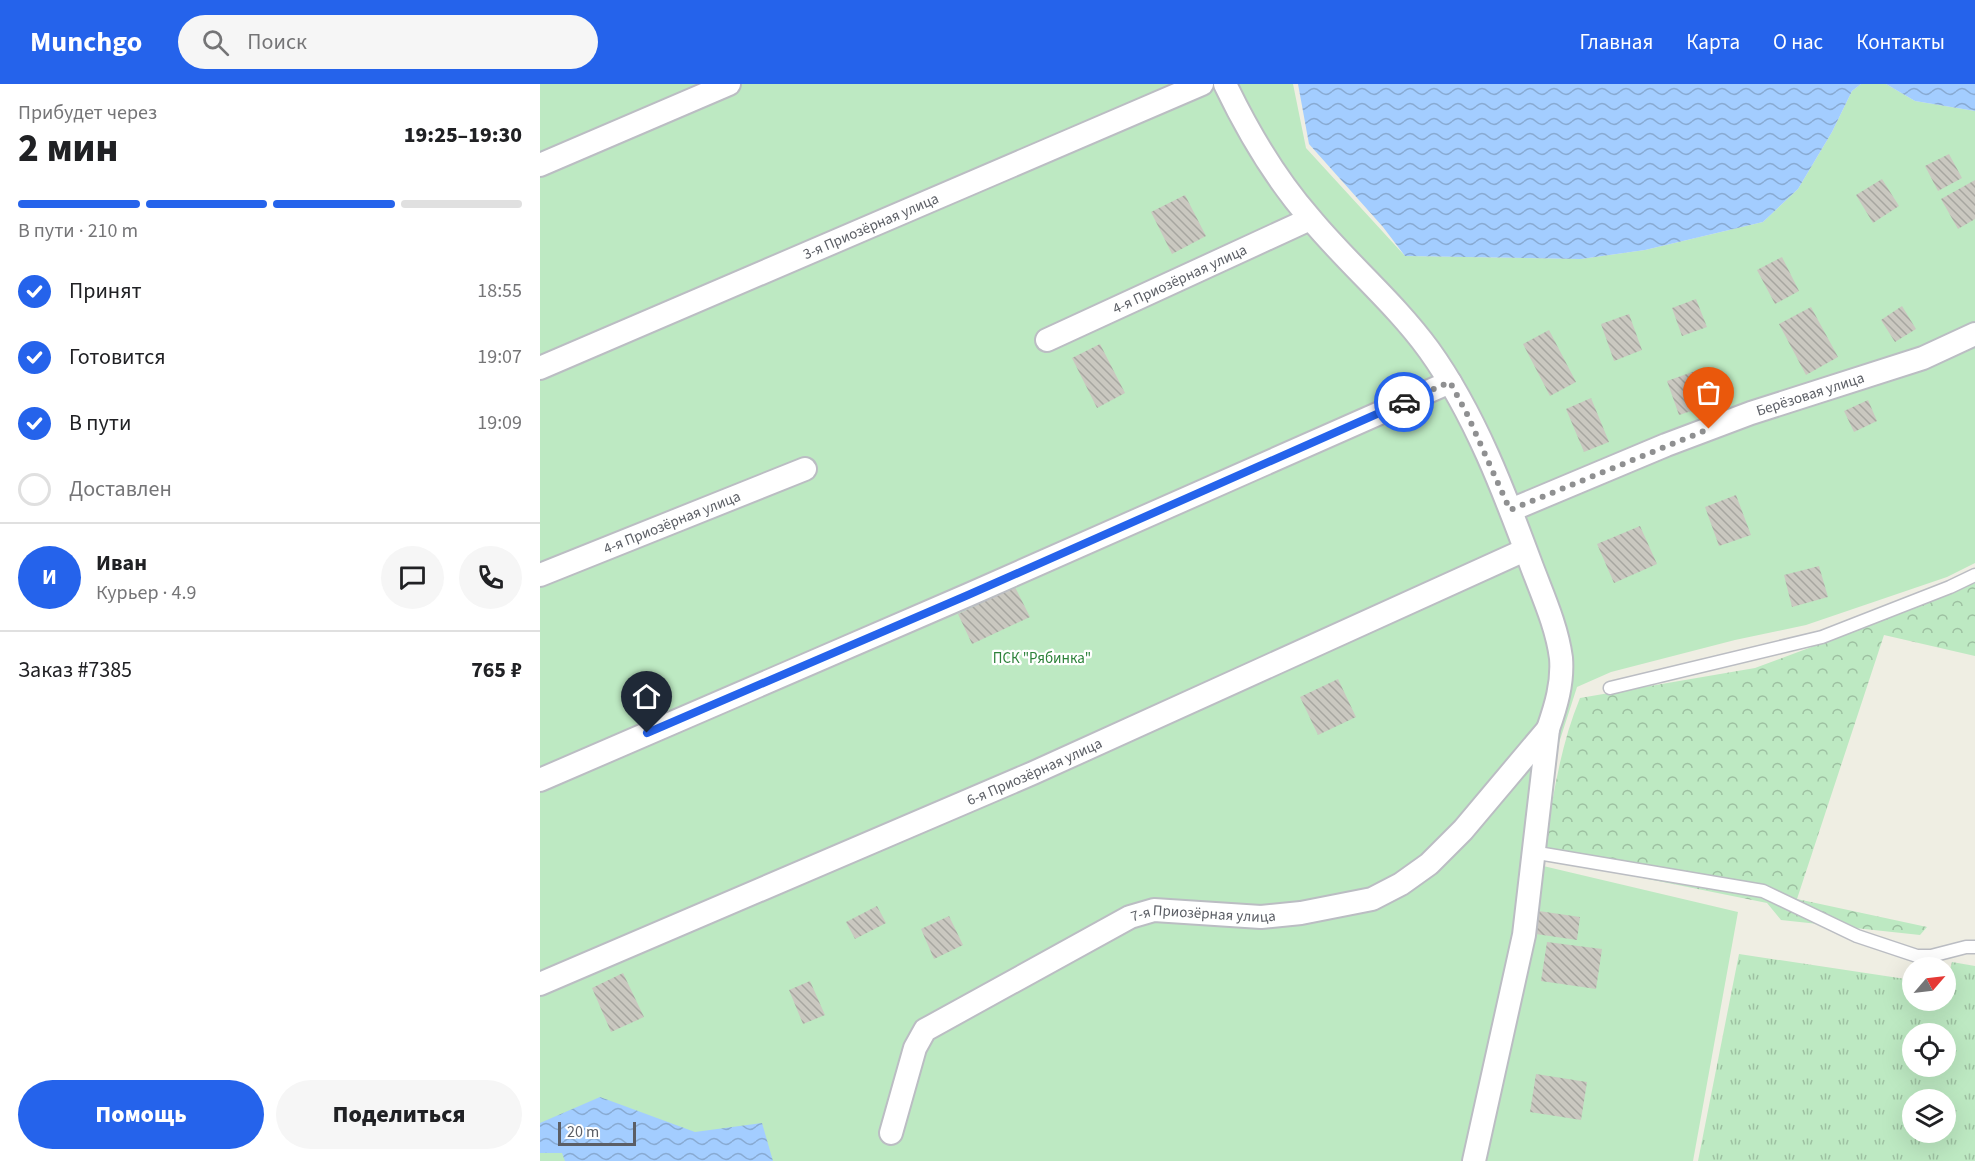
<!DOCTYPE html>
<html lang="ru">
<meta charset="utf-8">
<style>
body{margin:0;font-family:"Source Sans 3",sans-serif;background:#f6f6f6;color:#202124;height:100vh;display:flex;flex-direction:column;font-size:22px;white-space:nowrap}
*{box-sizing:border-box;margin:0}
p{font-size:20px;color:#757577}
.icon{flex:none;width:33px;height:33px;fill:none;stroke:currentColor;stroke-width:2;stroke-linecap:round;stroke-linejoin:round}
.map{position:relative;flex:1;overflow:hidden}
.drawer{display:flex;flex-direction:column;background:#fff;width:540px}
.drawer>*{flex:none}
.needle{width:39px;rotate:62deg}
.controls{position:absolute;left:1362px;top:873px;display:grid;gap:12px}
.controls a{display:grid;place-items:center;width:54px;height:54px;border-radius:50%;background:#fff;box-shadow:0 6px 24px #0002;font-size:30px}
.scale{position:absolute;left:18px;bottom:15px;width:78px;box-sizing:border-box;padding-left:6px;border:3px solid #5b5e65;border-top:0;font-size:16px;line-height:21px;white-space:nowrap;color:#5b5e65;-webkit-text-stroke:4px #fff;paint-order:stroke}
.pin{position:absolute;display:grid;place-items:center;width:51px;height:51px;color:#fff;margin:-62px -26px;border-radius:50% 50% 50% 0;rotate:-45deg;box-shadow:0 0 6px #0007}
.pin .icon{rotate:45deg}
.courier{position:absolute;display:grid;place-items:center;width:60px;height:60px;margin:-30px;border:4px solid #2563eb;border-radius:50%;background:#fff;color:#222;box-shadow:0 2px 8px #0007}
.overview em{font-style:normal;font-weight:800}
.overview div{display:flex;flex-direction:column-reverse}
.overview{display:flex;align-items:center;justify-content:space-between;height:102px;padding:0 18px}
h1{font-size:39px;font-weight:800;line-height:45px}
.bar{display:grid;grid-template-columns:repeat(4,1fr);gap:9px 6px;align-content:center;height:72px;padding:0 18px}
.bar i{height:8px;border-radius:4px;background:#e0e0e0}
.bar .current{background:#2563eb}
.bar p{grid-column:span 4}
.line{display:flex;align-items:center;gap:15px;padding:0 18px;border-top:2px solid #e0e0e0}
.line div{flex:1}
.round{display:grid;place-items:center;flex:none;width:63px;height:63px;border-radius:32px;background:#f6f6f6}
ol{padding:0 18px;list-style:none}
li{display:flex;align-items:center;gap:18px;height:66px}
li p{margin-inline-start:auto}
li .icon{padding:6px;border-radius:50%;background:#2563eb;color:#fff;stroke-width:4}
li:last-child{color:#757577}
li i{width:33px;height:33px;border:3px solid #e0e0e0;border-radius:50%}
.button{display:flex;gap:12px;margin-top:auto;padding:12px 18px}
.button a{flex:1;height:69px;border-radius:36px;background:#2563eb;color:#fff;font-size:24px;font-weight:800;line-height:69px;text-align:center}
.button a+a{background:#f6f6f6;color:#202124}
header{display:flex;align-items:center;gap:36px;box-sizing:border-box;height:84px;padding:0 30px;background:#2563eb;color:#fff}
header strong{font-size:28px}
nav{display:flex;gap:33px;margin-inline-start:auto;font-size:21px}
.search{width:420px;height:54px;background:#f6f6f6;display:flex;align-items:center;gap:15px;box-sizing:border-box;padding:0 21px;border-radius:33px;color:#757577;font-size:22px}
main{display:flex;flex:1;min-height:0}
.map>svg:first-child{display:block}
.grass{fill:url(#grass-tufts);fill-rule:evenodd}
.forest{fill:url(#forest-crowns)}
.green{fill:#bde9c2}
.water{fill:url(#water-waves)}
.building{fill:url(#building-back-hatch)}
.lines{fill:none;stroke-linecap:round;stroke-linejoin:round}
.lane-casing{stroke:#bbbdc3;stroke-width:15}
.street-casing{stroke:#bbbdc3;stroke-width:26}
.lane{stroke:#fff;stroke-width:12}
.street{stroke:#fff;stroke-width:22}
.done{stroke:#8f9091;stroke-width:6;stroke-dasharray:0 10.8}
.route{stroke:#2563eb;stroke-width:8}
.labels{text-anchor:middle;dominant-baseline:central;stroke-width:4.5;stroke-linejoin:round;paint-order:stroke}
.street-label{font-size:15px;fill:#5b5e65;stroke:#fff}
.park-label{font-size:15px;fill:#2d823a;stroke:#fff}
</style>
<header>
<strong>Munchgo</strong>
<div class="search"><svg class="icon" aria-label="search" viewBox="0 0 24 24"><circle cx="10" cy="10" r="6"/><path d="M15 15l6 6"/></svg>Поиск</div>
<nav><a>Главная</a><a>Карта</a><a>О нас</a><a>Контакты</a></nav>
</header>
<main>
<section class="drawer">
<div class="overview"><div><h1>2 мин</h1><p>Прибудет через</p></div><em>19:25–19:30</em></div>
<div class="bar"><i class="current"></i><i class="current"></i><i class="current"></i><i></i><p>В пути · 210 m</p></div>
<ol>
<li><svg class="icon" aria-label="check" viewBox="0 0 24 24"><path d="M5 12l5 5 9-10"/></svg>Принят<p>18:55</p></li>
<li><svg class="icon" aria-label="check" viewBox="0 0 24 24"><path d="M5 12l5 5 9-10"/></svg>Готовится<p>19:07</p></li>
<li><svg class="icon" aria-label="check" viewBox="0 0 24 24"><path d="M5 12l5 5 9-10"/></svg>В пути<p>19:09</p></li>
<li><i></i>Доставлен</li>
</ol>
<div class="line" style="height:108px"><b class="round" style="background:#2563eb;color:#fff">И</b><div><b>Иван</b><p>Курьер · 4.9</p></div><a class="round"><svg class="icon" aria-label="chat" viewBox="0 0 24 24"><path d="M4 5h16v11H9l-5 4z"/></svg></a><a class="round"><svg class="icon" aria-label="phone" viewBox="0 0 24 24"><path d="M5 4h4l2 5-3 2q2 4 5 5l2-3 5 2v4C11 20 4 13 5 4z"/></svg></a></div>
<div class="line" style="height:78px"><div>Заказ #7385</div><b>765 ₽</b></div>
<div class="button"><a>Помощь</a><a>Поделиться</a></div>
</section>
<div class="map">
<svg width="1435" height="1077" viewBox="0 0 1435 1077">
<defs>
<pattern id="grass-tufts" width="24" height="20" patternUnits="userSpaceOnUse" patternTransform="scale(1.5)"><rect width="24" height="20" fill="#bde9c2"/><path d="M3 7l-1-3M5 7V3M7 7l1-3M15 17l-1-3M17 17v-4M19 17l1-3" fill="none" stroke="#9dc0a1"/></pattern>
<pattern id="forest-crowns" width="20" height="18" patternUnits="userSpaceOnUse" patternTransform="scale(1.5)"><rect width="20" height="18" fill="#bde9c2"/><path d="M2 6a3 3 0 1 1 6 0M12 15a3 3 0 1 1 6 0" fill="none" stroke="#9dc0a1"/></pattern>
<pattern id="water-waves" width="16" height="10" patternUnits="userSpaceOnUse" patternTransform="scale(1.5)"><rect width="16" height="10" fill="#a3cdff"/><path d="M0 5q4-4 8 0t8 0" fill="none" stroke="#88aad2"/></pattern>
<pattern id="building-back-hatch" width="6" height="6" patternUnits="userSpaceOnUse" patternTransform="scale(1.5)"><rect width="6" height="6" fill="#cac8c0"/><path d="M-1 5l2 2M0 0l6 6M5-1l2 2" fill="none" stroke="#a7a6a0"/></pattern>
</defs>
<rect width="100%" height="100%" fill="#efeee3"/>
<!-- grass -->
<path class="grass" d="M1199,870L1372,896V916H1406V901L1412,878L1435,882V1077H1158ZM1372,950H1406V982H1372ZM1372,1016H1406V1048H1372Z"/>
<!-- forest -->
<path class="forest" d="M1435,498V572L1344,551L1257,815L1387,843L1380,851L1241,836L1227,819L1014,776L1004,765C1013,714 1020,662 1040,614L1215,584L1285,558Z"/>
<!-- green -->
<polygon class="green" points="0,0 753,0 766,64 865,172 1041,175 1105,166 1223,138 1258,105 1292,48 1312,7 1321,0 1346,0 1375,17 1435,27 1435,479 1407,493 1266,541 1195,556 1071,588 1037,603 1017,665 999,781 1198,828 1153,1077 0,1077"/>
<!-- water -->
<g class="water">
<polygon points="758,0 1321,0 1312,7 1292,48 1258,105 1223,138 1105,166 1041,175 865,172 843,143 769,60"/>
<polygon points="1346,0 1435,0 1435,27 1375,17"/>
<polygon points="60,1013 155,1048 222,1039 233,1077 25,1077 22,1069 0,1069 0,1039"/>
</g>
<!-- building -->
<g class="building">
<polygon points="1409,70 1422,94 1398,107 1385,82"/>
<polygon points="1342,95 1359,122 1333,139 1316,111"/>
<polygon points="1435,96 1435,135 1418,145 1401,115"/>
<polygon points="645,111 666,152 632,170 611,128"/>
<polygon points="1242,173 1259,207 1235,220 1217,186"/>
<polygon points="1156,215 1167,243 1142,252 1132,224"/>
<polygon points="1362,222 1376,245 1355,258 1341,236"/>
<polygon points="1271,223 1298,273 1266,291 1239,240"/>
<polygon points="1089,230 1102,266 1074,277 1061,240"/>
<polygon points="1009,246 1036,298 1010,312 983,260"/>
<polygon points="560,260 585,309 557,324 532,274"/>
<polygon points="1158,286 1170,321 1139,331 1127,297"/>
<polygon points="1051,314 1069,358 1044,368 1026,325"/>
<polygon points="1328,316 1337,337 1314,348 1304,327"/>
<polygon points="1196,411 1211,451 1179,462 1165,423"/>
<polygon points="1100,442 1117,480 1074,499 1057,460"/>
<polygon points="1279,482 1288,513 1252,523 1244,491"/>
<polygon points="475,503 490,533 432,560 418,530"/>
<polygon points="798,595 816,633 778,651 760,613"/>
<polygon points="337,822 346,839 315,855 306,838"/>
<polygon points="992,826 1040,833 1037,856 989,849"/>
<polygon points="409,832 423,861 394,875 381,845"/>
<polygon points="1007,858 1062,865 1056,905 1001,897"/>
<polygon points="83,889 104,933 71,948 52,904"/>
<polygon points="270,897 285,931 263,940 249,906"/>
<polygon points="996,990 1047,998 1041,1036 990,1028"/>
</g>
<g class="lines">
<!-- lane casing -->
<g class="lane-casing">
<g id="lane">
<polyline points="1070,604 1282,553 1410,503 1435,491"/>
<polyline points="992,768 1223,807 1317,852 1377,872 1391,872 1426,863 1435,863"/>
</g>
</g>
<!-- street casing -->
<g class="street-casing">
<g id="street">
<polyline points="0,81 189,0"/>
<path id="s1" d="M507,256L770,135"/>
<path id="s2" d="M0,284L662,0"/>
<path id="s3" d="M971,426L1126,361L1211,329L1383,274L1435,250"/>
<path id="s4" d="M0,491L265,385"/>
<polyline points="0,696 428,511 910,298"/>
<path id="s5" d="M0,900L493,689L985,466"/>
<path id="s6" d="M351,1049L375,964L385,946L590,833L614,826L721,833L761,829L832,815L861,800L889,780L923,746L1008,645C1016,622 1023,599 1021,574C1017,543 1003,512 992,483C965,410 935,330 889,266C854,218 808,180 770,134C735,94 708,48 685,0"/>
<polyline points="934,1077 984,851 1008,645"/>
</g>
</g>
<!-- lane -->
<use href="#lane" class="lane"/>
<!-- street -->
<use href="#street" class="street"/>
</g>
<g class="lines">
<!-- done -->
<polyline class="done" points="864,318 910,298 927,330 970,426 1169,345"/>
<!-- route -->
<polyline class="route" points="107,649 428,511 864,318"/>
</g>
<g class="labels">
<!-- street labels -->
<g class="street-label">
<text stroke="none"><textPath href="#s2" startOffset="360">3-я Приозёрная улица</textPath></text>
<text stroke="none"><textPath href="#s1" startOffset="146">4-я Приозёрная улица</textPath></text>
<text stroke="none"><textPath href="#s3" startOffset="321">Берёзовая улица</textPath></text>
<text stroke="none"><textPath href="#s4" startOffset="142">4-я Приозёрная улица</textPath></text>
<text stroke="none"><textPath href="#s5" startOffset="538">6-я Приозёрная улица</textPath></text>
<text stroke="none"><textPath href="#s6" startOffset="417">7-я Приозёрная улица</textPath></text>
</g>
<!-- park labels -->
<g class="park-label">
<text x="502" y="574">ПСК "Рябинка"</text>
</g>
</g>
</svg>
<div class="controls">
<a><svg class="needle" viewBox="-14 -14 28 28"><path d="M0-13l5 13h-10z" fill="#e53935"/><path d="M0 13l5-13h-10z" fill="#757577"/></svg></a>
<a><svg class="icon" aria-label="locate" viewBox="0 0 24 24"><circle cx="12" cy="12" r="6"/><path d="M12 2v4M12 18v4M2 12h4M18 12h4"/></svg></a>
<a><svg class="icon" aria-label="layers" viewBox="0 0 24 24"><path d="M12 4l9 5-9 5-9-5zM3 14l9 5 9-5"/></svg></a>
</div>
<div class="scale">20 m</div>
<div class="pin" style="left:1169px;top:345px;background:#ea580c"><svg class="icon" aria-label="bag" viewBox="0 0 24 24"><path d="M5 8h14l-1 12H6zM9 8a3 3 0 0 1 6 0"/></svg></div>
<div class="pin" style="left:107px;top:649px;background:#1f2937"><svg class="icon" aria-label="home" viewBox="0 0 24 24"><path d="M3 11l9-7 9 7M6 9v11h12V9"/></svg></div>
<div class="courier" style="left:864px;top:318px"><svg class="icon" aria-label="car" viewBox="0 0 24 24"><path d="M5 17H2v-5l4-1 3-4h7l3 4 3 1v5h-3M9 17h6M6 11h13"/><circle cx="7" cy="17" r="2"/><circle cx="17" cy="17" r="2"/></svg></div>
</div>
</main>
